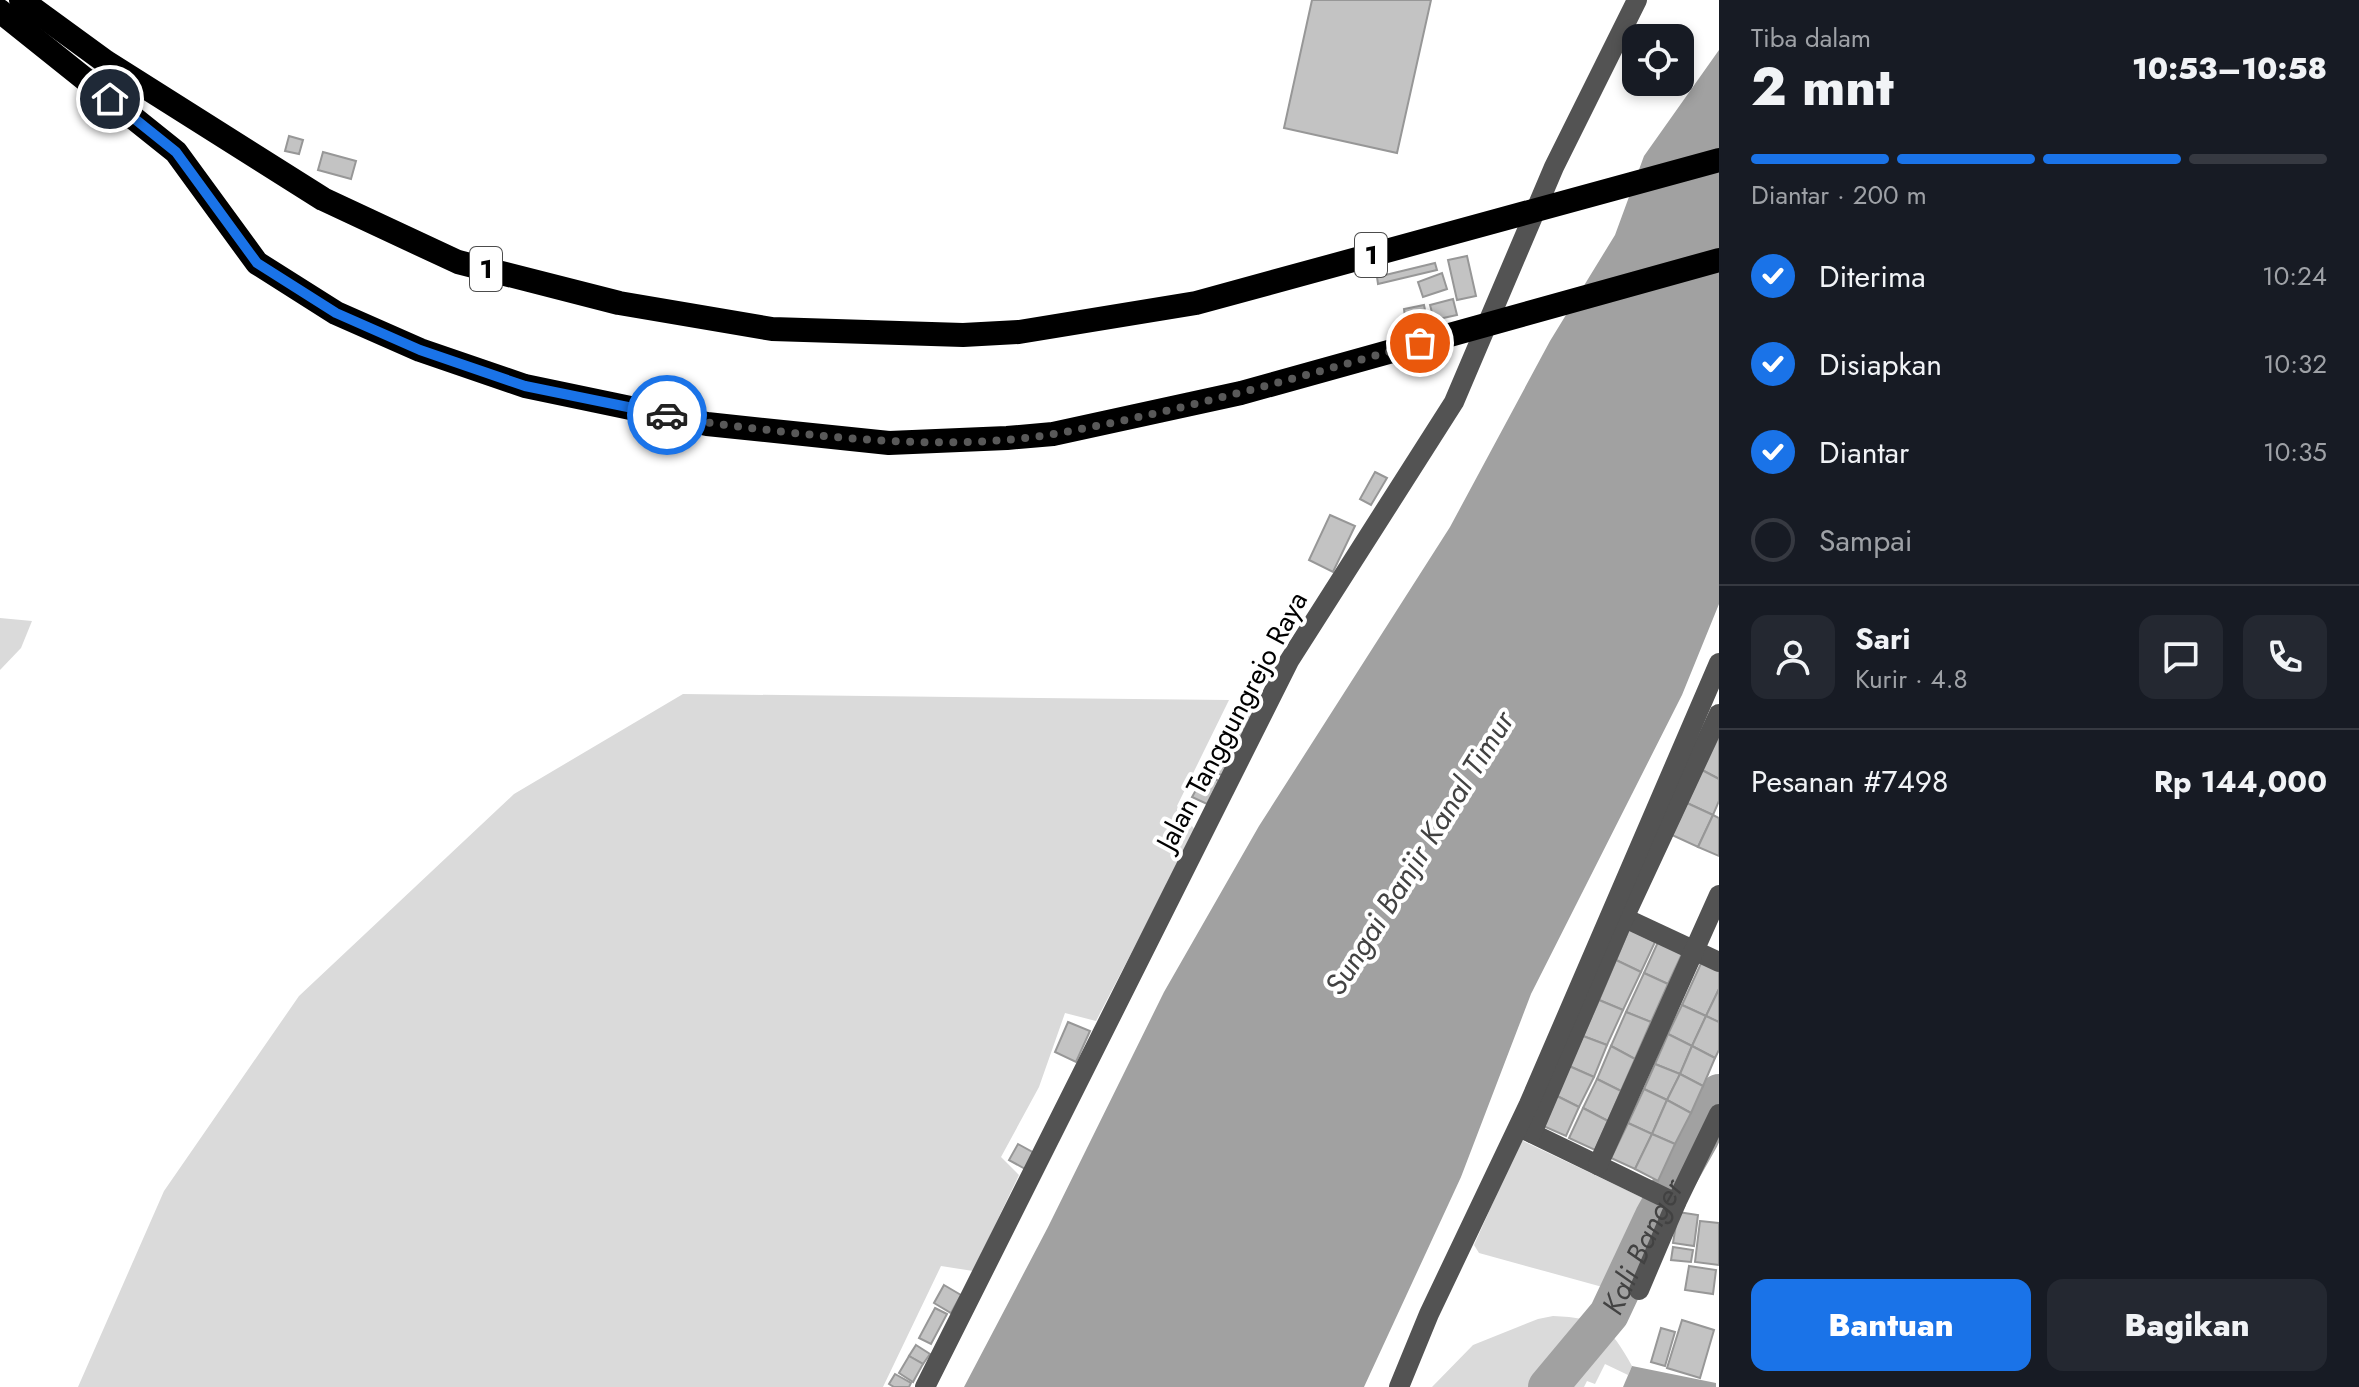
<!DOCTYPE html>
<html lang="id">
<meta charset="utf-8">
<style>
body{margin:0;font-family:Jost,sans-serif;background:#242831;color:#f1f3f6;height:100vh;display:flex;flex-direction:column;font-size:30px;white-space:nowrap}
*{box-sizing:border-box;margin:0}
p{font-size:26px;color:#9ea1a6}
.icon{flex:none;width:44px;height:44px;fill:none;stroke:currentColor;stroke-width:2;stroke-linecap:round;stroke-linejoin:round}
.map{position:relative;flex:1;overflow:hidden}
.details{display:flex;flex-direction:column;background:#171b24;width:640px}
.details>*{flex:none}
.buttons{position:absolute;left:1622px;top:24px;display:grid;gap:16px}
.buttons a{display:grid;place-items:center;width:72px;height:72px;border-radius:16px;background:#171b24;box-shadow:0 4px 12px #0003;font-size:40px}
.pin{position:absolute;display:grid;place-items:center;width:68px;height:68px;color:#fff;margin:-34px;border:4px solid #fff;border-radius:50%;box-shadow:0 2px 8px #0007}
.courier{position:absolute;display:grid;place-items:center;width:80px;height:80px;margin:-40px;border:6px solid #1a73e8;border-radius:50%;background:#fff;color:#222;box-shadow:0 2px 10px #0007}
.headline em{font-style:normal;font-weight:800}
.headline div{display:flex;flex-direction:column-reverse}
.headline{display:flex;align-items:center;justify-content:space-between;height:136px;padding:0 32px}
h1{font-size:52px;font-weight:800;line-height:60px}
.bar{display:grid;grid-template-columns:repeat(4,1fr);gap:12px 8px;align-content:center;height:96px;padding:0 32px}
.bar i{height:10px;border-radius:6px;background:#363941}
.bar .current{background:#1a73e8}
.bar p{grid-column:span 4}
.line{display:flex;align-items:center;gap:20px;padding:0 32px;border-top:2px solid #363941}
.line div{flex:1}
.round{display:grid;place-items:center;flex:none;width:84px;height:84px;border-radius:16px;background:#242831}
ol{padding:0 32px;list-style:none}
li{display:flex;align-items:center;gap:24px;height:88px}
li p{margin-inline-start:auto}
li .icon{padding:8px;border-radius:50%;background:#1a73e8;color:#fff;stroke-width:4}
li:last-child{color:#9ea1a6}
li i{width:44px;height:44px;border:4px solid #363941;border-radius:50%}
.action{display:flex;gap:16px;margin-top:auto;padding:16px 32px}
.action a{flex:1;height:92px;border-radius:16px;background:#1a73e8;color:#fff;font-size:32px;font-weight:800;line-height:92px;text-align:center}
.action a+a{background:#242831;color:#f1f3f6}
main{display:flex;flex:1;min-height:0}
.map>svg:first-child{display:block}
.green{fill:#dadada}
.water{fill:#a1a1a1}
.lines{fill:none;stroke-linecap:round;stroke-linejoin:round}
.river{stroke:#a1a1a1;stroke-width:40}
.building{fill:#c3c3c3;stroke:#979797;stroke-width:2}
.minor{stroke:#535353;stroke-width:20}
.highway{stroke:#000;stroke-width:24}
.done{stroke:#595959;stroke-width:8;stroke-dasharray:0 14.4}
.route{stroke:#1a73e8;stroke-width:10}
.labels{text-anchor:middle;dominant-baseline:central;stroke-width:8;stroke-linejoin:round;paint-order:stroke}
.shield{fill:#fff;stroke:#4c4c4c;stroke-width:2}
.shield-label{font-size:26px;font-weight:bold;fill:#000}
.street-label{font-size:28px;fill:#000;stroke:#fff}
.water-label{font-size:30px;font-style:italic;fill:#424242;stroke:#fff}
</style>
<main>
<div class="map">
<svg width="1719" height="1387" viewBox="0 0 1719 1387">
<rect width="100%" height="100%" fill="#fff"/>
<!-- green -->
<g class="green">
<polygon points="0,618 32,621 21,648 0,670"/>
<polygon points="683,694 1229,700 1177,806 1195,830 1096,1021 1065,1013 1039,1087 1001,1157 1019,1175 973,1271 941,1266 883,1387 78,1387 164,1191 299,996 514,794"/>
<polygon points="1521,1140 1658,1205 1617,1291 1479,1253 1474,1245"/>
<path d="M1553,1316C1600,1318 1610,1326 1632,1366L1628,1375L1605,1364L1595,1384L1587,1381L1584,1387H1432L1473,1345L1538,1319Z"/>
</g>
<!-- water -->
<g class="water">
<polygon points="1719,50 1719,604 1682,695 1531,994 1461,1177 1364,1387 964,1387 1048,1227 1164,992 1259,826 1450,527 1550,341 1615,235 1644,156"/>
<polygon points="1632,1366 1716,1383 1716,1387 1623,1387"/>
</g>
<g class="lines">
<!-- river -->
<path class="river" id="s1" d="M1548,1387L1609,1314L1655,1216L1699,1138L1719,1094"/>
</g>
<!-- building -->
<g class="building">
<polygon points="1312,0 1431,0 1397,153 1284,128"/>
<polygon points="289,136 303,140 299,154 285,151"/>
<polygon points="323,152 356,161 351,179 318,170"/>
<polygon points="1467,256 1476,296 1457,300 1448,260"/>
<polygon points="1435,263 1437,270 1378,284 1377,277"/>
<polygon points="1442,273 1447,289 1423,297 1418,282"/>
<polygon points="1453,299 1457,315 1434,320 1430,305"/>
<polygon points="1424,305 1427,320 1406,324 1404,309"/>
<polygon points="1375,472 1387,478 1371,505 1360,499"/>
<polygon points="1330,515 1355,526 1333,572 1309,560"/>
<polygon points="1244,700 1257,706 1246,731 1232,724"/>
<polygon points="1232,724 1246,731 1233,758 1220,751"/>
<polygon points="1719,732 1719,779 1702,770"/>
<polygon points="1215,753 1231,761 1223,776 1207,767"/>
<polygon points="1702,770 1719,779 1719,801 1713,815 1687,803"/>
<polygon points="1205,774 1219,781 1207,804 1192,797"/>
<polygon points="1687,803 1713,815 1698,847 1672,835"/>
<polygon points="1713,815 1719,818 1719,856 1698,847"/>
<polygon points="1629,929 1655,942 1641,972 1616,960"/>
<polygon points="1658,942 1682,954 1668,984 1644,973"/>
<polygon points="1703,959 1719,967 1719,989 1706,1016 1682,1005"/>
<polygon points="1616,960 1641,972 1623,1010 1599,1000"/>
<polygon points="1644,973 1668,984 1651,1022 1626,1012"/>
<polygon points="1719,989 1719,1022 1706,1016"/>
<polygon points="1599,1000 1623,1010 1607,1045 1583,1036"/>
<polygon points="1682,1005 1706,1016 1692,1046 1668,1034"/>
<polygon points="1626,1012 1651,1022 1635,1059 1611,1046"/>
<polygon points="1706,1016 1719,1022 1719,1050 1715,1058 1692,1046"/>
<polygon points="1068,1022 1090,1031 1076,1062 1055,1052"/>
<polygon points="1668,1034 1692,1046 1680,1074 1655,1064"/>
<polygon points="1583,1036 1607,1045 1594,1077 1569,1066"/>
<polygon points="1611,1046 1635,1059 1621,1091 1597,1079"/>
<polygon points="1692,1046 1715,1058 1703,1086 1680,1074"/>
<polygon points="1655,1064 1680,1074 1667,1100 1644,1089"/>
<polygon points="1569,1066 1594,1077 1579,1107 1555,1095"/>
<polygon points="1680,1074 1703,1086 1691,1113 1667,1100"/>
<polygon points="1597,1079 1621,1091 1608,1121 1583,1108"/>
<polygon points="1644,1089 1667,1100 1652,1134 1628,1123"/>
<polygon points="1555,1095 1579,1107 1566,1136 1541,1125"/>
<polygon points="1667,1100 1691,1113 1675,1144 1652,1134"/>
<polygon points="1583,1108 1608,1121 1595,1150 1569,1138"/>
<polygon points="1628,1123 1652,1134 1635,1169 1611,1158"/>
<polygon points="1652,1134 1675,1144 1658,1181 1635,1169"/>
<polygon points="1018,1144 1036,1154 1027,1170 1009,1160"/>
<polygon points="1678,1212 1698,1215 1694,1246 1673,1243"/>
<polygon points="1700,1221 1719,1223 1719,1265 1695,1262"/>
<polygon points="1673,1247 1693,1250 1691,1262 1671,1260"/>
<polygon points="1689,1266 1716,1270 1713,1294 1685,1290"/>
<polygon points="944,1285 961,1295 951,1313 934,1303"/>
<polygon points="935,1308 947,1314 931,1344 919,1338"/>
<polygon points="1682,1320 1714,1330 1700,1378 1667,1368"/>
<polygon points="1661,1328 1675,1332 1665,1366 1651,1362"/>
<polygon points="916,1345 930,1354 923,1364 909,1356"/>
<polygon points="909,1356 923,1364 913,1382 899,1373"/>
<polygon points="895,1374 911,1383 909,1387 894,1387 889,1384"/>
</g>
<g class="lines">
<!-- minor -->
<g class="minor">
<polyline points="1614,913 1719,962"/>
<polyline points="1521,1128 1676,1203"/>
<polyline points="1532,1133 1624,918 1719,714"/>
<polyline points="1598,1165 1719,895"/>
<polyline points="1639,1290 1676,1203 1719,1114"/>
<polyline points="925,1387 1289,661 1454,402 1554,167 1637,0"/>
<polyline points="1399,1387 1429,1314 1529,1104 1719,663"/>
</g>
<!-- highway -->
<g class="highway">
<polyline points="21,0 106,62 323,199 458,262 619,303 772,329 963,335 1019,332 1196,303 1719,160"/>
<polyline points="0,11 176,152 257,263 336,313 420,350 525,386 707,424 889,443 1007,438 1053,434 1241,393 1719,260"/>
</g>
</g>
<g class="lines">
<!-- done -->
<path class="done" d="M667,415C709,424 751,428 794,433C879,442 969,448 1054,434C1178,412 1300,377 1420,343"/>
<!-- route -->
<polyline class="route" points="110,99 176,152 257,263 336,313 420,350 525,386 667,415"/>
</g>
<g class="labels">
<!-- shield labels -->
<g class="shield">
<rect x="1355" y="233" width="32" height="44" rx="6"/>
<rect x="470" y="247" width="32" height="44" rx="6"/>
</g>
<g class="shield-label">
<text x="1371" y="255">1</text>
<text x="486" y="269">1</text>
</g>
<!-- street labels -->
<g class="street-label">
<text transform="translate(1232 721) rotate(-62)">Jalan Tanggungrejo Raya</text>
</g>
<!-- water labels -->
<g class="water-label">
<text transform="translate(1419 853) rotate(-58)">Sungai Banjir Kanal Timur</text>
<text stroke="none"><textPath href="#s1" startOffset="170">Kali Banger</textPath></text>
</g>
</g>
</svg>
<div class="buttons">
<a><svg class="icon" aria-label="locate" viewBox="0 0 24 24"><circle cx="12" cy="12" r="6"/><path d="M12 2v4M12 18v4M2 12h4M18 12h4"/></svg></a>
</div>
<div class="pin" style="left:1420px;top:343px;background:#ea580c"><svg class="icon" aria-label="bag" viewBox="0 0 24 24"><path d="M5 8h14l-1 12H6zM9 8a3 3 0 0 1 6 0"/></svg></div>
<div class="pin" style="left:110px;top:99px;background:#1f2937"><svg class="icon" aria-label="home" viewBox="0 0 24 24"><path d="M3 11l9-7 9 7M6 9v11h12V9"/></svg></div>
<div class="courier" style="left:667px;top:415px"><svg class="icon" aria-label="car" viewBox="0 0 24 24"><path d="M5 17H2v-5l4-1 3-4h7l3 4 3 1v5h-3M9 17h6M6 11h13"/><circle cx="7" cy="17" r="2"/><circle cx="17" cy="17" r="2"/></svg></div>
</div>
<section class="details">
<div class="headline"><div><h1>2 mnt</h1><p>Tiba dalam</p></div><em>10:53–10:58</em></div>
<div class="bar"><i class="current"></i><i class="current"></i><i class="current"></i><i></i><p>Diantar · 200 m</p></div>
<ol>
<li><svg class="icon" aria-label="check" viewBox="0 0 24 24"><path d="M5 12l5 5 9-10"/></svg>Diterima<p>10:24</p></li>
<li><svg class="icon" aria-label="check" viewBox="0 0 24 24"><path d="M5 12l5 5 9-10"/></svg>Disiapkan<p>10:32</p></li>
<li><svg class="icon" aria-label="check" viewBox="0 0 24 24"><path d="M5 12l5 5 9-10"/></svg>Diantar<p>10:35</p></li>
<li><i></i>Sampai</li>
</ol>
<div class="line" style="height:144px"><a class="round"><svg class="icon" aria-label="person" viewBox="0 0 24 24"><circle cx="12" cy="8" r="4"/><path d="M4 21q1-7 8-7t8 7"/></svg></a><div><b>Sari</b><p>Kurir · 4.8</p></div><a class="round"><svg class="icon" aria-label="chat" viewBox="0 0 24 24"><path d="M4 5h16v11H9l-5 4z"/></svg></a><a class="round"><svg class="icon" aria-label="phone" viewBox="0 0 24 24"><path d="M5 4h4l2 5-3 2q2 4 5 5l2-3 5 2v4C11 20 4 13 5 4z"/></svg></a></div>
<div class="line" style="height:104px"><div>Pesanan #7498</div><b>Rp 144,000</b></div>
<div class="action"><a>Bantuan</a><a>Bagikan</a></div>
</section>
</main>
